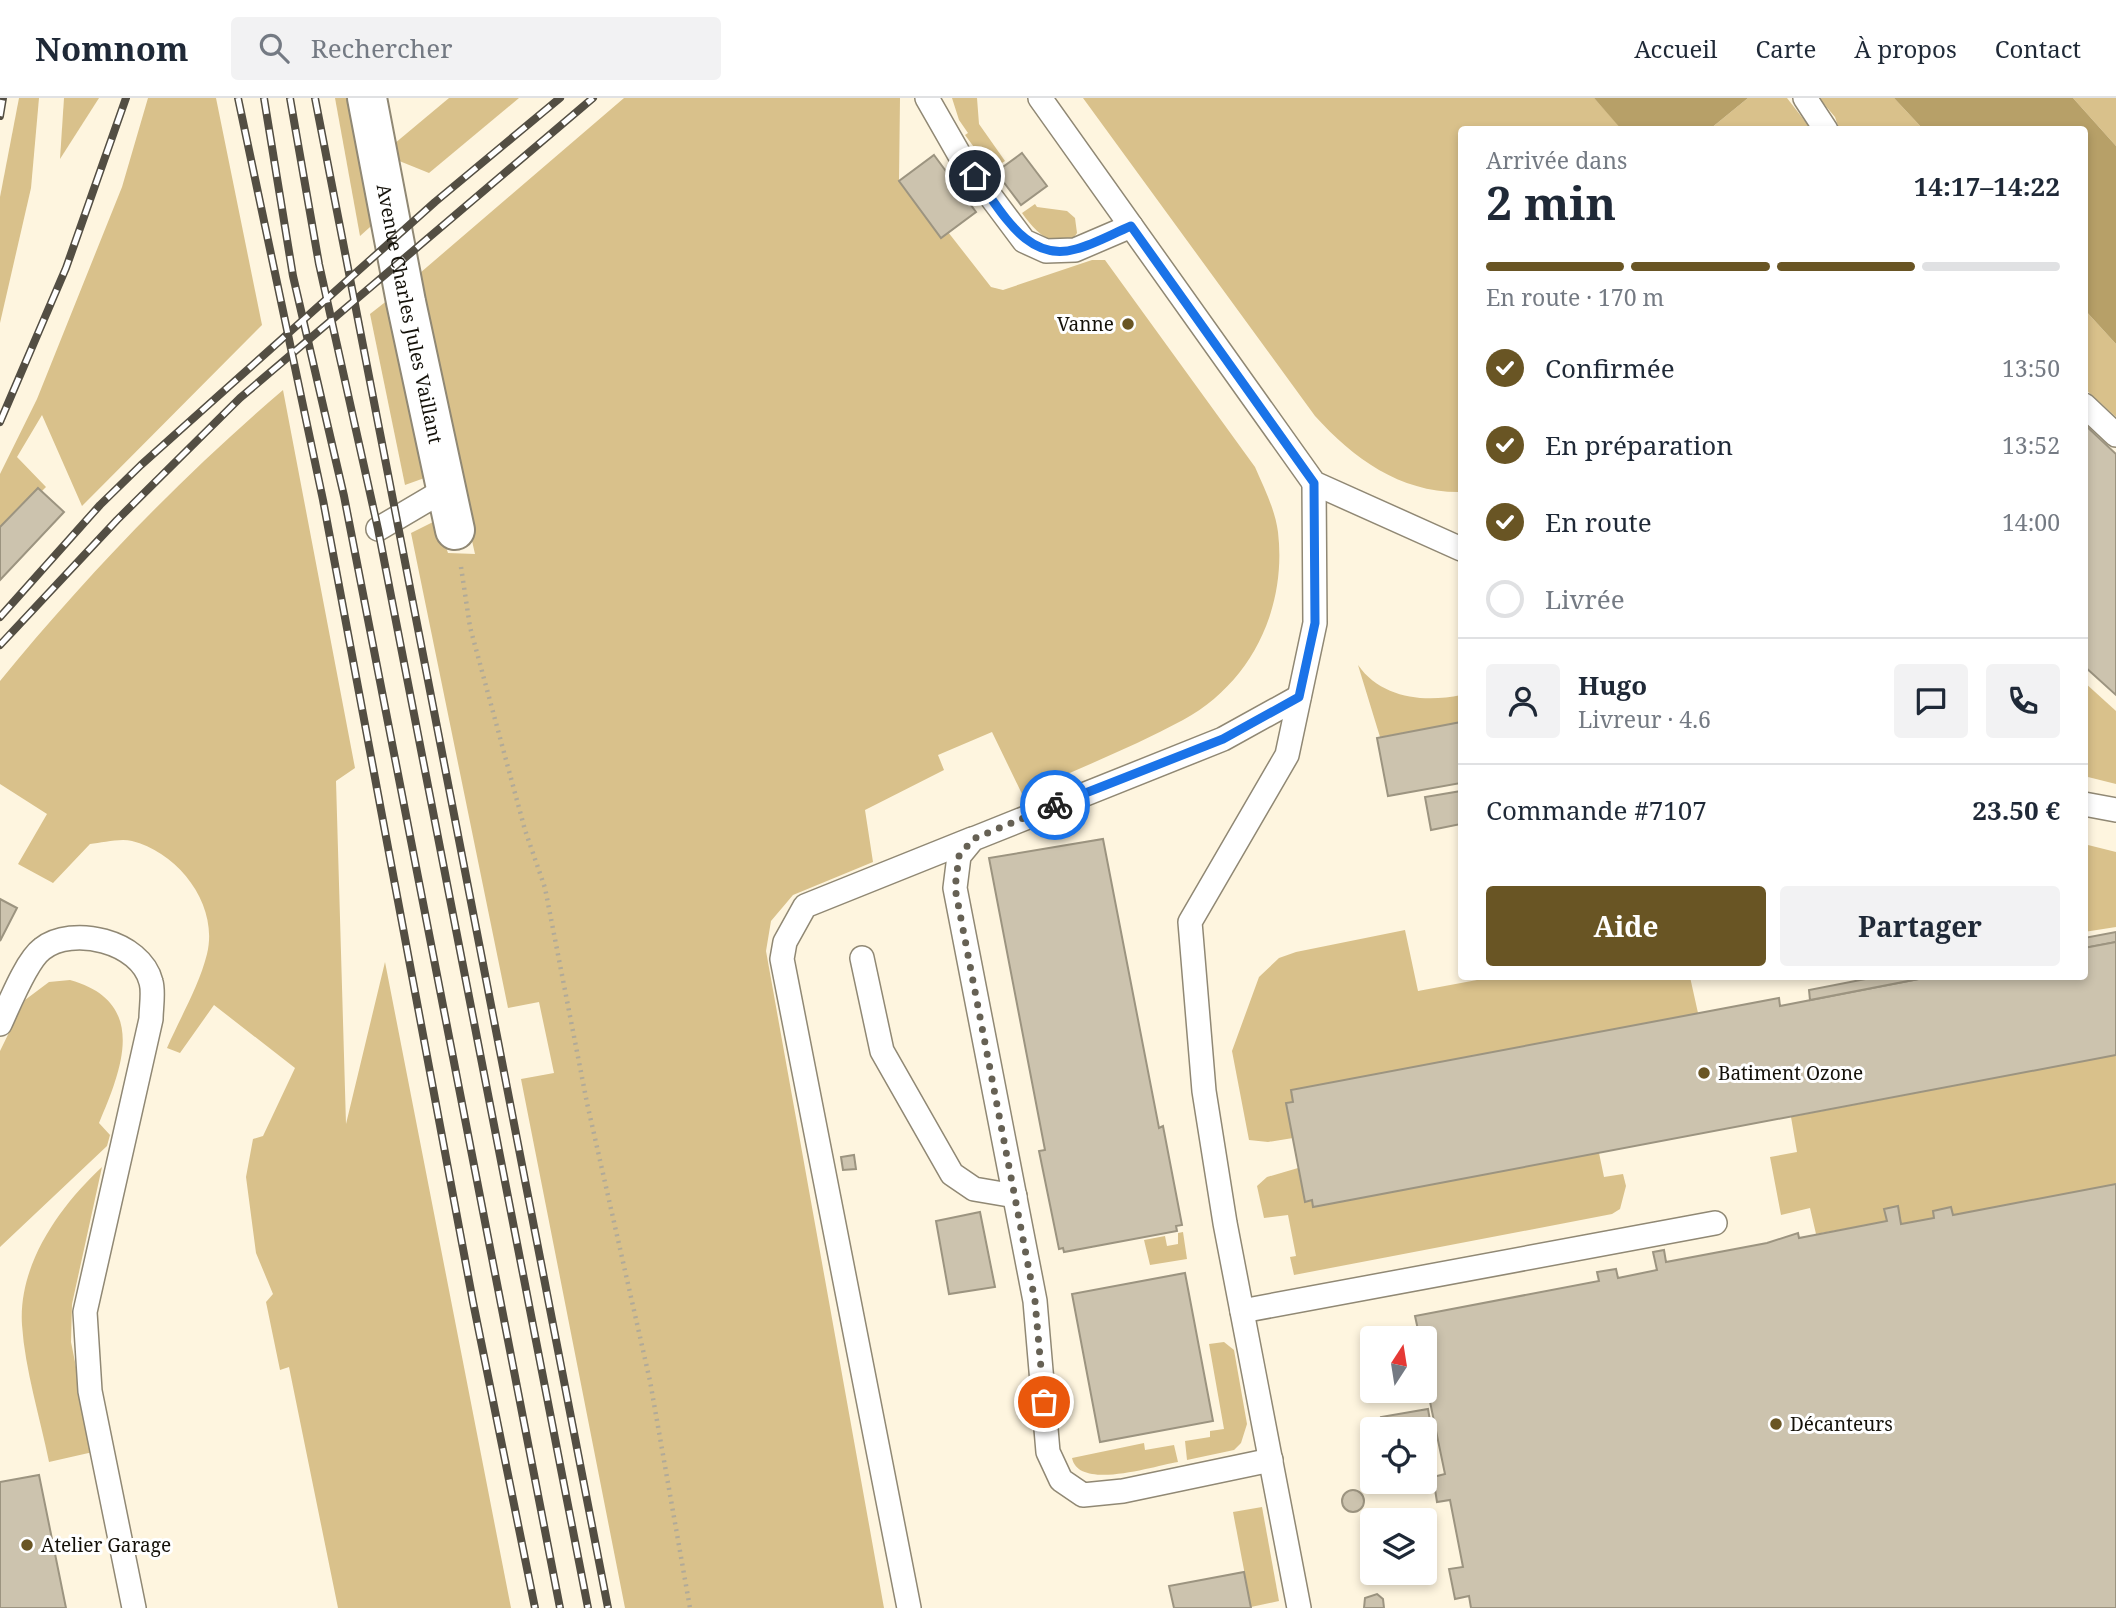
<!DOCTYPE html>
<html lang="fr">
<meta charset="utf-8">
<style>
body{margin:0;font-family:"Noto Serif",serif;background:#f2f2f3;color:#1f2937;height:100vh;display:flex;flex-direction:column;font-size:26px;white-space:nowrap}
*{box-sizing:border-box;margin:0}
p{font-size:23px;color:#747a83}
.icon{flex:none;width:38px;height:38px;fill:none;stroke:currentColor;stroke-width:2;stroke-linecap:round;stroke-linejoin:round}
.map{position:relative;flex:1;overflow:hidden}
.side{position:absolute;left:1458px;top:28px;width:630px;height:854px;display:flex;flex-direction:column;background:#fff;border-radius:7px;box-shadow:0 4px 10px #0003}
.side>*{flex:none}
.needle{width:46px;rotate:12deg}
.controls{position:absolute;left:1360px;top:1228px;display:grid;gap:14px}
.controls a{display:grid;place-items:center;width:77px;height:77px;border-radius:7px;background:#fff;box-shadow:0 4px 10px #0003;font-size:35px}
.pin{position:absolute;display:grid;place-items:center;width:60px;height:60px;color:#fff;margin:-30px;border:4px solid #fff;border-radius:50%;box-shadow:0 2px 7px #0007}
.courier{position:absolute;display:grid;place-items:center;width:70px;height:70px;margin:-35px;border:5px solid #1a73e8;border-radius:50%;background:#fff;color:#222;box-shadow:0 2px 9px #0007}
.headline em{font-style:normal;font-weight:700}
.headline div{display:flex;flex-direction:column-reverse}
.headline{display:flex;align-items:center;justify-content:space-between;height:119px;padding:0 28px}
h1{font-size:46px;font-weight:700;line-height:52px}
.bar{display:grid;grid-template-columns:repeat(4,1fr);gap:10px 7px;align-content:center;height:84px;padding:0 28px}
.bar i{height:9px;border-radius:5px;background:#e0e1e3}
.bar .current{background:#695524}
.bar p{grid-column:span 4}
.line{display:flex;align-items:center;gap:18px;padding:0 28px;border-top:2px solid #e0e1e3}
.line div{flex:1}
.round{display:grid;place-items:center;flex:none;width:74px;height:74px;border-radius:7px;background:#f2f2f3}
ol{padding:0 28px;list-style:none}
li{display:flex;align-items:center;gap:21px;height:77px}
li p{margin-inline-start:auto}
li .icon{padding:7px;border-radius:50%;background:#695524;color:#fff;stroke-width:4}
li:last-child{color:#747a83}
li i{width:38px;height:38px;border:4px solid #e0e1e3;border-radius:50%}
.action{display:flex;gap:14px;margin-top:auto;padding:14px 28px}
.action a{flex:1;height:80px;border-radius:7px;background:#695524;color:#fff;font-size:28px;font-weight:700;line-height:80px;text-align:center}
.action a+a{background:#f2f2f3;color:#1f2937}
header{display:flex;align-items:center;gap:42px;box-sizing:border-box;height:98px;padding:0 35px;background:#fff;border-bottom:2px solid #e0e1e3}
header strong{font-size:33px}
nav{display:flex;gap:38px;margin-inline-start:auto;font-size:24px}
.search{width:490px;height:63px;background:#f2f2f3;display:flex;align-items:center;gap:18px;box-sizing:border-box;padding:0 24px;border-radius:7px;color:#747a83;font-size:26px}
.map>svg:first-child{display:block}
.green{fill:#d9c18b}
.water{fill:#b7a068}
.building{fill:#ccc3ae;stroke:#9c9480;stroke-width:2}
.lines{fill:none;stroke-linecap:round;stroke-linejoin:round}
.lane-casing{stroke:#908874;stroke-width:26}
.street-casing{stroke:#908874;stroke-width:42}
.path{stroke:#b1aa98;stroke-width:4.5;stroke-dasharray:2 5;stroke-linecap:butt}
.lane{stroke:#fff;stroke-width:23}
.street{stroke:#fff;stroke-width:38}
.rail-casing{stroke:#534e43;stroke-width:8}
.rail{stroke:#fff;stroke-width:5;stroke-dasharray:16;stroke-linecap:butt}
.done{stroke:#666154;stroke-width:7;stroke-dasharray:0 12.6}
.route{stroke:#1a73e8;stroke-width:9}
.poi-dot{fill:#695524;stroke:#fff;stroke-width:2.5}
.labels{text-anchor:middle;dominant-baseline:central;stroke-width:6;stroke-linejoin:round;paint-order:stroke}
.street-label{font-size:19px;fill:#141109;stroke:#fff}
.poi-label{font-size:19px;fill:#141109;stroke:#fff;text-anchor:start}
</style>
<header>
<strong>Nomnom</strong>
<div class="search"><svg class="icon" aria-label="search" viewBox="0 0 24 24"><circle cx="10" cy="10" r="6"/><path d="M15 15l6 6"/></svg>Rechercher</div>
<nav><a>Accueil</a><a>Carte</a><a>À propos</a><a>Contact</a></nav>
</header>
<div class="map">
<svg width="2116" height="1510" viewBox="0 0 2116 1510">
<rect width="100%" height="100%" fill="#fef5df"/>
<!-- green -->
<g class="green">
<polygon points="19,0 39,0 31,90 0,225 0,99"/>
<polygon points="64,0 99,0 60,61"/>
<polygon points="148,0 216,0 262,227 82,408 42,317 17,359 46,389 0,435 0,376 37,301 122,89"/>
<polygon points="335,0 358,0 379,121 360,138"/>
<polygon points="449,0 519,0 429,75 382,56"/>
<path d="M624,0H900L899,83L941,139L948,134L991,189L1003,192L1092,162H1105L1255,369C1264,390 1275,411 1278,434C1287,511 1251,585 1183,622C1131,650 1075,672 1022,696L992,634L938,657L944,672L865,712L873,764L793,797L771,823L766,853L884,1510H625L521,981L554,975L539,904L508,910L411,435L437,422L448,455L475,456L413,181Z"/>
<polygon points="952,0 977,0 979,26 1005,63 991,72 965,37 968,35 959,22"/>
<path d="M1083,0H1594L1622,31L1461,32V394C1401,395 1354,361 1315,318Z"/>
<polygon points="1748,0 1787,0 1811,31 1710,31"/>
<polygon points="1819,0 1894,0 1923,31 1839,31 1835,19"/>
<polygon points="2073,0 2116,0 2116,48"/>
<path d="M1035,106L1037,109L1067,113L1075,120L1077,135L1073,141C1049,149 1035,133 1022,115Z"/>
<polygon points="393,198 430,378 405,387 370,216"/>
<polygon points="2084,211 2116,246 2116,319 2084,290"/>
<path d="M283,292L355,670L336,683L346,1026L385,864L511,1510H338L289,1269L280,1272L266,1204L273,1196L256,1155L246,1079L253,1041L263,1038L295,970L214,907L180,955L167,950C180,920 199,888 207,856C219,807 179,755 132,743C120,740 102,745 90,746L53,785L18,766L47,716L0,686V583C85,479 181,379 283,292Z"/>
<path d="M1358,567C1381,600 1424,605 1461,597V624L1380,639Z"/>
<polygon points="2084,584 2116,613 2116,686 2084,678"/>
<polygon points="2084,746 2116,754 2116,829 2084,834"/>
<polygon points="1405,832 1418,893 1493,879 1690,879 1698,915 1291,992 1293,1004 1286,1005 1293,1040 1268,1044 1249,1042 1232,953 1259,879 1279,860 1296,854"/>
<path d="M70,882C149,904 122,971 99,1025L110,1037L107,1048L0,1149V953L25,902L49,884Z"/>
<polygon points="2116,957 2116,1086 1953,1117 1951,1109 1934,1113 1934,1120 1901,1126 1897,1108 1884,1111 1887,1123 1816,1136 1810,1110 1781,1117 1770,1059 1797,1054 1791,1019"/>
<polygon points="1599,1055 1604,1079 1623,1076 1626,1088 1620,1111 1612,1116 1294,1177 1290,1159 1296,1158 1288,1117 1264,1120 1257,1088 1267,1079 1298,1070 1305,1103 1312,1102 1313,1109"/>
<path d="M102,1069L72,1206L71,1244L93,1354L49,1364C40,1319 25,1272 22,1227C18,1166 60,1108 102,1069Z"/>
<polygon points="1183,1134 1187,1161 1150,1167 1144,1142 1165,1138 1167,1148 1178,1146 1178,1135"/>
<polygon points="1224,1244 1234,1252 1247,1326 1241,1345 1234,1352 1187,1362 1185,1343 1210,1339 1210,1333 1224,1331 1209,1246"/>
<path d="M1144,1345L1145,1352L1174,1347L1178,1364C1153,1368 1079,1393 1072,1360Z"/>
<polygon points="1262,1409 1279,1503 1251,1509 1233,1414"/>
</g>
<!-- water -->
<g class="water">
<polygon points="1594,0 1748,0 1710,31 1622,32"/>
<polygon points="1894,0 2073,0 2116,48 2116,246 2084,211 2084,32 1923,31"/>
</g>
<!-- building -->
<g class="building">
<polygon points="1022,55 1047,88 1021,107 996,74"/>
<polygon points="934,57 976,114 941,140 899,83"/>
<polygon points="2084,326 2116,356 2116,597 2084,568"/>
<polygon points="38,390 64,414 0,482 0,429"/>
<polygon points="1461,624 1461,685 1388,698 1377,640"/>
<polygon points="1461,693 1461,726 1431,732 1425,699"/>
<polygon points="1103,741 1159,1030 1163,1028 1182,1127 1176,1128 1177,1133 1064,1154 1063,1150 1059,1151 1039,1053 1045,1052 989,760"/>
<polygon points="0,801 17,810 0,843"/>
<polygon points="2116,834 2116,844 2084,850 2084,840"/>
<polygon points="2116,844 2116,957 1313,1109 1312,1102 1305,1104 1286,1005 1293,1004 1291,992 1779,900 1780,908 1934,878 2084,878 2084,850"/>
<polygon points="1881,878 1934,878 1810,902 1809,892"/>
<polygon points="854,1057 856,1071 843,1072 841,1059"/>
<polygon points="2116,1086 2116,1510 1471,1510 1469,1498 1455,1501 1449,1471 1463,1469 1450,1402 1437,1404 1433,1379 1445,1376 1424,1275 1424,1241 1420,1241 1415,1218 1599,1183 1597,1174 1616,1171 1618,1180 1657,1172 1653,1154 1664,1152 1666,1164 1767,1145 1798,1135 1799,1140 1887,1123 1884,1111 1898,1108 1901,1126 1934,1120 1933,1113 1951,1109 1953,1117"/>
<polygon points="980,1114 995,1189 949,1196 936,1123"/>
<polygon points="1185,1175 1213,1323 1100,1344 1072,1196"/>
<polygon points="1428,1311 1435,1351 1424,1353 1424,1332 1383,1332 1381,1319"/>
<polygon points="39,1377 66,1510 0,1510 0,1384"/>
<circle cx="1353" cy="1403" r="11"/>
<polygon points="1244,1474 1251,1510 1174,1510 1169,1488"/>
<polygon points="1377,1496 1383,1501 1384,1510 1364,1510 1365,1500"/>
</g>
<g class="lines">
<!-- lane casing -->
<g class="lane-casing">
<g id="lane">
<polyline points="927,0 959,56 1024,143 1046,153 1075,152 1131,128"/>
<polyline points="1040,0 1314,385 1461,451"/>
<polyline points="1805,0 1826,32"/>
<polyline points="2084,307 2116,337"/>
<polyline points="378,431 446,391"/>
<polyline points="2084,706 2116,712"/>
<polyline points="862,860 882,953 952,1076 974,1091 1015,1098"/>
<path d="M0,926C9,907 26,863 42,851C72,827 141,843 151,884C154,894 151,910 151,921L85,1214L90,1293L134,1510"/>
<polyline points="1242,1213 1715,1125"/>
<polyline points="1271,1362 1123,1393 1083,1397 1061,1382 1048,1354 1035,1203 955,790 959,758 973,741 1223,641 1299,599"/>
<polyline points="909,1510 782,861 785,844 805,808 972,741"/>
<polyline points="1299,1510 1225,1125 1204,993 1190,824 1287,657 1315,525 1314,385"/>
</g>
</g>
<!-- street casing -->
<g class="street-casing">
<g id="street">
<path id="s1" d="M367,0L406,204L455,432"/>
</g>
</g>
<!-- path -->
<polyline class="path" points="461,469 470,529 525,732 545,790 587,1005 650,1283 690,1510"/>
<!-- lane -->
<use href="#lane" class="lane"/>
<!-- street -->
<use href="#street" class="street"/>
<!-- rail casing -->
<g class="rail-casing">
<g id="rail">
<polyline points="238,0 323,402 473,1204 535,1510"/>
<polyline points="264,0 293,178 344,398 560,1510"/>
<polyline points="290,0 319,166 378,431 588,1510"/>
<polyline points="315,0 608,1510"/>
<polyline points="0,18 3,0"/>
<polyline points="0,324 66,170 126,0"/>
<polyline points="0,519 100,407 141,367 435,104 560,0"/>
<polyline points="0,547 117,422 240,300 593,0"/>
</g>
</g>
<!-- rail -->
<use href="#rail" class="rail"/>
</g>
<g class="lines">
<!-- done -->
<polyline class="done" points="1044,1304 1035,1203 955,790 959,758 973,741 1055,707"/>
<!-- route -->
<path class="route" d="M975,78C1001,111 1026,166 1076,151C1095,146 1114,135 1131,128L1314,385L1315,525L1299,599L1223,641L1055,707"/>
</g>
<!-- markers -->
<g class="poi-dot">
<circle cx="1128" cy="226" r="7"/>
<circle cx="1704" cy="975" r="7"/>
<circle cx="1776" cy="1326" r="7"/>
<circle cx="27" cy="1447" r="7"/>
</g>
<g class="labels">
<!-- street labels -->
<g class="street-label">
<text stroke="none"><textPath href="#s1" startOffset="220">Avenue Charles Jules Vaillant</textPath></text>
</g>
<!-- poi labels -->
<g class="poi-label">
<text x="1114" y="226" text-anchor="end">Vanne</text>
<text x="1718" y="975">Batiment Ozone</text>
<text x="1790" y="1326">Décanteurs</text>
<text x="41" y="1447">Atelier Garage</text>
</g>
</g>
</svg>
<div class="controls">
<a><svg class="needle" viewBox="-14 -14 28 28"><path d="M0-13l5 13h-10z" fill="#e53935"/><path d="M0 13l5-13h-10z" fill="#747a83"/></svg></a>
<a><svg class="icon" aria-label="locate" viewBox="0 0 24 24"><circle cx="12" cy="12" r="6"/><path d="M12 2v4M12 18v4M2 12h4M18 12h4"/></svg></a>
<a><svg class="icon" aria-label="layers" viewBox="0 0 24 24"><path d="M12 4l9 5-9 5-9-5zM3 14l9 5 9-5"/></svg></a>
</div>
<div class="pin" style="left:1044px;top:1304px;background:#ea580c"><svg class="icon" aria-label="bag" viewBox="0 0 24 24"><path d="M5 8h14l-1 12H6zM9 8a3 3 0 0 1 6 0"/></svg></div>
<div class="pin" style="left:975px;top:78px;background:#1f2937"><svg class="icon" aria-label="home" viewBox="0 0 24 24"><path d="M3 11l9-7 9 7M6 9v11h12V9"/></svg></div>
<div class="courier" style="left:1055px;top:707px"><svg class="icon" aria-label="bike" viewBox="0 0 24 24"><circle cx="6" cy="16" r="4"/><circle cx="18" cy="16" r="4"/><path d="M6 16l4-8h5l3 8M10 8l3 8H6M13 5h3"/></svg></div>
<section class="side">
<div class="headline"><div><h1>2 min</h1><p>Arrivée dans</p></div><em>14:17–14:22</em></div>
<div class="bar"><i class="current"></i><i class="current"></i><i class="current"></i><i></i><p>En route · 170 m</p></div>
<ol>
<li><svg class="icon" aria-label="check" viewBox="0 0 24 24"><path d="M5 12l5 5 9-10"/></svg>Confirmée<p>13:50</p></li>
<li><svg class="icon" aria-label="check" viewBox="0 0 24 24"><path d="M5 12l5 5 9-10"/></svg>En préparation<p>13:52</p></li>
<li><svg class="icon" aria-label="check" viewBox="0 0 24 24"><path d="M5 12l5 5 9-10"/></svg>En route<p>14:00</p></li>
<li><i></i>Livrée</li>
</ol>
<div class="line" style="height:126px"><a class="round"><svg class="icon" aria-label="person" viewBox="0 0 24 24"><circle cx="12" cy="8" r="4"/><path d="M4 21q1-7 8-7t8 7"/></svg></a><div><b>Hugo</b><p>Livreur · 4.6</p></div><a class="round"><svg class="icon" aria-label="chat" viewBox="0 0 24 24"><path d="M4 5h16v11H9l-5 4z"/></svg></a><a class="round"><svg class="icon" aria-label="phone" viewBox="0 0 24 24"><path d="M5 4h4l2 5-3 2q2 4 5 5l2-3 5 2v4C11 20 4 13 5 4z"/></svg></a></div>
<div class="line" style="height:91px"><div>Commande #7107</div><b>23.50 €</b></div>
<div class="action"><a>Aide</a><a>Partager</a></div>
</section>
</div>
